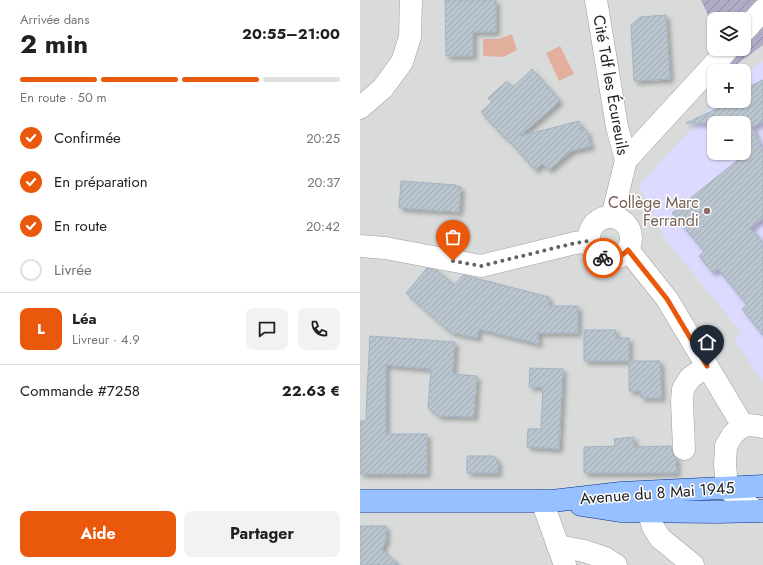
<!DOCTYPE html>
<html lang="fr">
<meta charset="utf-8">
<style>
body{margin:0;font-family:Jost,sans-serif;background:#f2f2f2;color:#202124;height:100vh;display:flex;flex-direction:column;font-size:15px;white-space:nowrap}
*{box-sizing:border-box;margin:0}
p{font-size:13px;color:#757577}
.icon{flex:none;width:22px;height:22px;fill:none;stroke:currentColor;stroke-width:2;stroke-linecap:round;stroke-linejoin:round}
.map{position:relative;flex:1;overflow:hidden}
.drawer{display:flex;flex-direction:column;background:#fff;width:360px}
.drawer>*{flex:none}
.controls{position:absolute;left:347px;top:12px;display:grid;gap:8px}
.controls a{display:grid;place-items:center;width:44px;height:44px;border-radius:8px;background:#fff;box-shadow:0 1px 3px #0004;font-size:20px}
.pin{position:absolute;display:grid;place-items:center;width:34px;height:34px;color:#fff;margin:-41px -17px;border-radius:50% 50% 50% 0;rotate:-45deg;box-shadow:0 0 4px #0007}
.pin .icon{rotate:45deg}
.courier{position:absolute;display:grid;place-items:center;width:40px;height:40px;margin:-20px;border:3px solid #ea580c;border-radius:50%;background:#fff;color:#222;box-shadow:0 1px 5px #0007}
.summary em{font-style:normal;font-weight:700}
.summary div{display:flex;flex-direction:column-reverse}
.summary{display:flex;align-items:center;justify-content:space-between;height:68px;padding:0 20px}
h1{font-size:26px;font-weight:700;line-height:30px}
.bar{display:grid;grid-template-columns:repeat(4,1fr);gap:6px 4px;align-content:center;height:48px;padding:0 20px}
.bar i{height:5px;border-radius:3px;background:#e0e0e0}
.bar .current{background:#ea580c}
.bar p{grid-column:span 4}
.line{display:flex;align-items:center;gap:10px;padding:0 20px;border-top:1px solid #e0e0e0}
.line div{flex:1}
.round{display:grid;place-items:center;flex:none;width:42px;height:42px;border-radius:8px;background:#f2f2f2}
ol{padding:0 20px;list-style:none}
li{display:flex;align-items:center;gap:12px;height:44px}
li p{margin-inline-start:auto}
li .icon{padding:4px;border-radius:50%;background:#ea580c;color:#fff;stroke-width:4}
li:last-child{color:#757577}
li i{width:22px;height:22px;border:2px solid #e0e0e0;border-radius:50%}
.button{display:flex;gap:8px;margin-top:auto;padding:8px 20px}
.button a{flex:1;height:46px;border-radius:8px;background:#ea580c;color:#fff;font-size:16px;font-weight:700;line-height:46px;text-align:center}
.button a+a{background:#f2f2f2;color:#202124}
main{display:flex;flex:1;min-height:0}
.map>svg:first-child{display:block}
.residential{fill:#d9dbdb;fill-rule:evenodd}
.education{fill:#dcdaff;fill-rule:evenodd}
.construction{fill:url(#construction-furrows)}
.water{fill:#e2af9d}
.building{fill:url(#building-hatch);stroke:#a2b3c2;filter:url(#shadow)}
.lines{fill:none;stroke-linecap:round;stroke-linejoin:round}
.minor-casing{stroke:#9e9e9e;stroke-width:23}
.major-casing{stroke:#002c95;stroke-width:23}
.minor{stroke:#fff;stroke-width:22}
.major{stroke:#96c0ff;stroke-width:22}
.done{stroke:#626366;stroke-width:4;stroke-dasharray:0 7.2}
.route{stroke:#ea580c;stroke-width:5}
.education-dot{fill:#8d6e63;stroke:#fff;stroke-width:1.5}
.labels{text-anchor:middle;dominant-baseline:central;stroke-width:3;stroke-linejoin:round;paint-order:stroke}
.street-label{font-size:16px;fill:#1d1d1d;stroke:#fff}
.education-label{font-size:16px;fill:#785e54;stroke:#fff;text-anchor:end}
</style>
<main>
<section class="drawer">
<div class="summary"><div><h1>2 min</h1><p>Arrivée dans</p></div><em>20:55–21:00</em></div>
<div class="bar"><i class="current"></i><i class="current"></i><i class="current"></i><i></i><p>En route · 50 m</p></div>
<ol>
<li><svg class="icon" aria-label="check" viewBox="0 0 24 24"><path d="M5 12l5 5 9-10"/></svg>Confirmée<p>20:25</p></li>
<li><svg class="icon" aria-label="check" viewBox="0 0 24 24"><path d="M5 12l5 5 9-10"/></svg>En préparation<p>20:37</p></li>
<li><svg class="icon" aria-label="check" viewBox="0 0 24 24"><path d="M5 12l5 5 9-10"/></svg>En route<p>20:42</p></li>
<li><i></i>Livrée</li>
</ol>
<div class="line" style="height:72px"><b class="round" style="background:#ea580c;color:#fff">L</b><div><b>Léa</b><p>Livreur · 4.9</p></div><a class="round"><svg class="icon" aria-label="chat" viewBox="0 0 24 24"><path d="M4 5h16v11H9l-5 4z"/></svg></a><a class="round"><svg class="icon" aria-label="phone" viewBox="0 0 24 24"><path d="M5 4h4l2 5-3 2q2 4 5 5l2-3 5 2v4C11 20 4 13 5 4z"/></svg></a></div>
<div class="line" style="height:52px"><div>Commande #7258</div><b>22.63 €</b></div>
<div class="button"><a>Aide</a><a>Partager</a></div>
</section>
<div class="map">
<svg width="403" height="565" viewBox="0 0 403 565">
<defs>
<pattern id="construction-furrows" width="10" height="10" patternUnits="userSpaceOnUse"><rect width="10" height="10" fill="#adacc4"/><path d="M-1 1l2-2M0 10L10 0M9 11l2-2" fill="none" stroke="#8c8b9f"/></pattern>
<pattern id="building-hatch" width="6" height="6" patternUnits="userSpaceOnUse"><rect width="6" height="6" fill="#bac5cf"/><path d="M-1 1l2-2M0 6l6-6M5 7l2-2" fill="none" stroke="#9fa9b1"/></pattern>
<filter id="shadow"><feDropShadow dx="3.5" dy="3.5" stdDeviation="2" flood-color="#0004"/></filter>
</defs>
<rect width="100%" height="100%" fill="#e1e5ef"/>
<!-- residential -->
<path class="residential" d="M0,0H403V565H0ZM354,19H384V49H354ZM354,71H384V101H354ZM354,123H384V153H354Z"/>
<!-- education -->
<path class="education" d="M403,61V382L374,339L382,333L304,238L279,185L357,101H384V75ZM354,123H384V153H354Z"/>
<!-- construction -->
<polygon class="construction" points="341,0 403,0 403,45 373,67 364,49 384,49 384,19 354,19 354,28"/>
<!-- water -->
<g class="water">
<polygon points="152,34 157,50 143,57 123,56 123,39 139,39"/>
<polygon points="200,46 214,74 199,81 186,53"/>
</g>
<!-- building -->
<g class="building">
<polygon points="85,0 136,0 136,32 113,32 113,56 86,56"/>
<polygon points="306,15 310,79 274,81 271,25 280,17"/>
<polygon points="172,69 200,101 160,136 219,121 221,131 226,129 231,146 211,151 189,170 182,164 175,170 146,137 145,138 121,112 132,102 128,98 147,81 153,87"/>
<polygon points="403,80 403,122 392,127 403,151 403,213 402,219 390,228 403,243 403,335 382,309 387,305 358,269 353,273 339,256 344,251 312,213 384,155 384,123 326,123 374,101 384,101 384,89"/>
<polygon points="41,181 96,185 96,186 101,187 99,212 39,208"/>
<polygon points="67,268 78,271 94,285 103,275 189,297 189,306 218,306 218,333 178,333 179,344 119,329 117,338 90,332 46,293"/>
<polygon points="224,330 256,330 256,338 269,338 269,361 300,361 302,398 281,398 280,391 269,391 269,361 224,361"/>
<polygon points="10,336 95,342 93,374 117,376 114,417 79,416 68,408 71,369 26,365 26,434 67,434 67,474 0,474 0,421 6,421 7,392"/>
<polygon points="170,368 203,369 199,449 167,447 168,429 181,429 183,387 169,387"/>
<polygon points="274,437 274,447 311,446 313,455 316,458 317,473 224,473 224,447 255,446 254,439"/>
<polygon points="107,456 134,456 138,462 138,473 107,473"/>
<polygon points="0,526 26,526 26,540 22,550 39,565 0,565"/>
</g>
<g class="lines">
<!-- minor casing -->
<g class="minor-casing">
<g id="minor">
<polyline points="236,0 257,127 266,160 252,217"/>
<polyline points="384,31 403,10"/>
<polyline points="0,108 23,88 42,62 50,37 51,0"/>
<polyline points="266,160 368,49"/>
<circle cx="250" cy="238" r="21"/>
<polyline points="0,246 25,248 121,266 215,243 229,241"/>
<polyline points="268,250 307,299 383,426"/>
<polyline points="324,449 322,401 323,389 330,378 347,366"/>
<polyline points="294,494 289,501 288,511 293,527 300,538 333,565"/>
<polyline points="182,501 205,565"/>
<polyline points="395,511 367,488 365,464 366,446 373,434 383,426 390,425 403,427"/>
<polyline points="198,546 224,551 245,558 256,565"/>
</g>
</g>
<!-- major casing -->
<g class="major-casing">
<g id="major">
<polyline points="0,501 192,501 261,493 403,486"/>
<polyline points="221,505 260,511 357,512 403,511"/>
</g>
</g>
<!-- minor -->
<use href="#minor" class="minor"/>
<!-- major -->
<use href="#major" class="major"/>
</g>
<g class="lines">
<!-- done -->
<path class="done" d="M93,261L121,266L215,243L229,241C233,249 235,255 243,258"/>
<!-- route -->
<path class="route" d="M243,258C253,261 261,257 268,250L307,299L347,366"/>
</g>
<!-- markers -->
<circle class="education-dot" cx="347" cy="211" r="4"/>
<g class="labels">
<!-- street labels -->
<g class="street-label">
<text transform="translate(251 85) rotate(80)">Cité Tdf les Écureuils</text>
<text transform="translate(297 493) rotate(-4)">Avenue du 8 Mai 1945</text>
</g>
<!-- education labels -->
<g class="education-label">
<text x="339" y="202">Collège Marc<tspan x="339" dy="18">Ferrandi</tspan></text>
</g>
</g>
</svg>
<div class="controls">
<a><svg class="icon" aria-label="layers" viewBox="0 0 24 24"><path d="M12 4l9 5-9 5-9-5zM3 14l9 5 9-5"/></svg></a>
<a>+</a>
<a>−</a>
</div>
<div class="pin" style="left:93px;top:261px;background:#ea580c"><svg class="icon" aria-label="bag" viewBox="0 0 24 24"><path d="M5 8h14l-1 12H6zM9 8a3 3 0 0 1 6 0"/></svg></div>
<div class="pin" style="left:347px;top:366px;background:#1f2937"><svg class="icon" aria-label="home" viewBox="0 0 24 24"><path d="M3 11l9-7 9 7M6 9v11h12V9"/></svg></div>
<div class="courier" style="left:243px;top:258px"><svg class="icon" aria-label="bike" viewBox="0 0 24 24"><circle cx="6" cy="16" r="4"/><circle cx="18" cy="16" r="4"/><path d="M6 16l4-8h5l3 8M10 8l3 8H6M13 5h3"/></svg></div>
</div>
</main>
